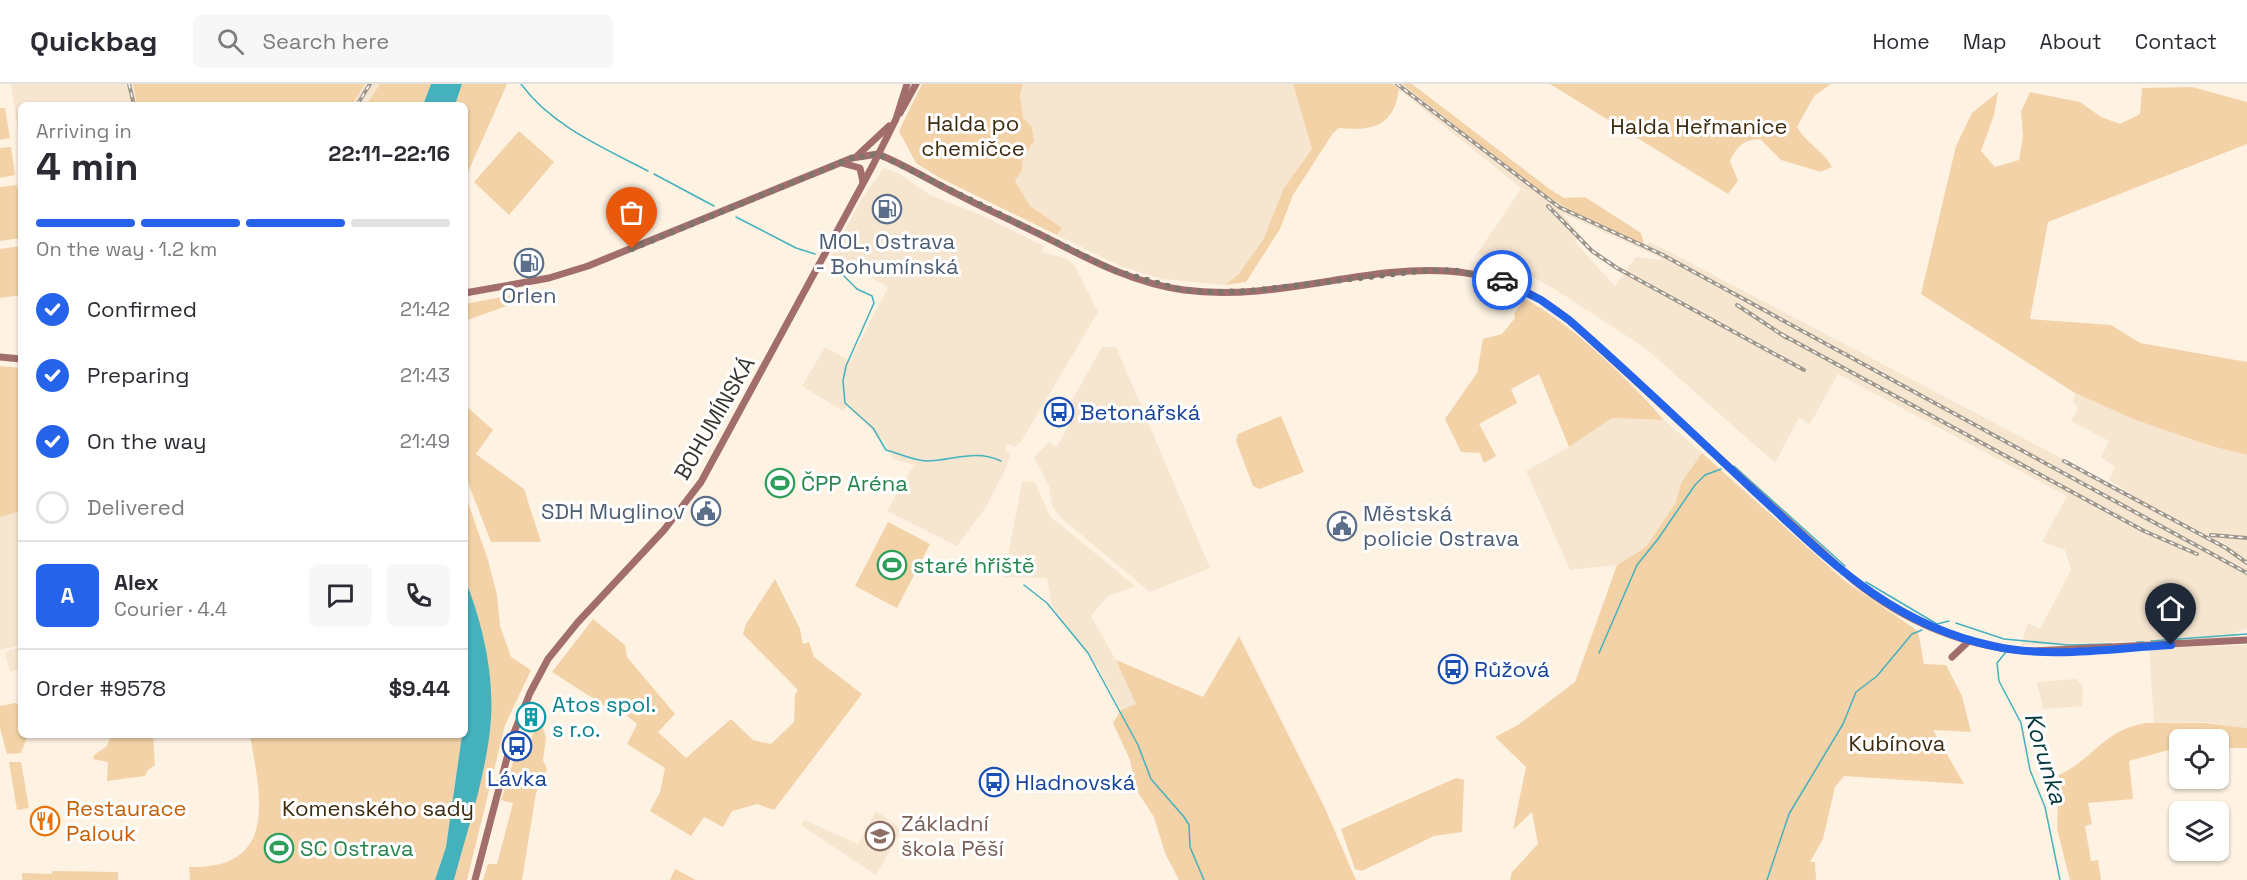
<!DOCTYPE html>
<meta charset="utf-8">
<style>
body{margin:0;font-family:"Space Grotesk",sans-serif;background:#f7f7f7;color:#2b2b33;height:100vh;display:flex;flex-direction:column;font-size:22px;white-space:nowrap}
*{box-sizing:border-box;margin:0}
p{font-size:20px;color:#7c7c81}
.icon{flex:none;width:33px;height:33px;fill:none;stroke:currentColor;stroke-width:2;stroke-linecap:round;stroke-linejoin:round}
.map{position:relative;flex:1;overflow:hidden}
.drawer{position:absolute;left:18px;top:18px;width:450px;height:636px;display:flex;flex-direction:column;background:#fff;border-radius:9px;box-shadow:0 2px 4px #0004}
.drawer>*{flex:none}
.fabs{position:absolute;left:2169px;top:645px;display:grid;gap:12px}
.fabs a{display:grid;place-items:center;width:60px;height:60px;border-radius:9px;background:#fff;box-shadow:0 2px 4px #0004;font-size:30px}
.pin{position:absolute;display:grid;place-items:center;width:51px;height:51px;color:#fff;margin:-62px -26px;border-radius:50% 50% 50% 0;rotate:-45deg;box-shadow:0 0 6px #0007}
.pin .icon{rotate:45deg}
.courier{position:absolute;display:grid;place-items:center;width:60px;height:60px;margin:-30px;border:4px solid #2563eb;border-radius:50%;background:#fff;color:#222;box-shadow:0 2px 8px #0007}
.summary em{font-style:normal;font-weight:600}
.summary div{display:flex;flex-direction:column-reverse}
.summary{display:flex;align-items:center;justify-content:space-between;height:102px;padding:0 18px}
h1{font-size:39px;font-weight:600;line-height:45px}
.bar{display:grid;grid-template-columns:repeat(4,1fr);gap:9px 6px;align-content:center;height:72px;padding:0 18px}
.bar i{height:8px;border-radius:4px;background:#e1e1e2}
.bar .current{background:#2563eb}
.bar p{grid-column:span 4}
.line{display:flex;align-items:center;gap:15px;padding:0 18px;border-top:2px solid #e1e1e2}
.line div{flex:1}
.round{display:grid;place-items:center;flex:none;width:63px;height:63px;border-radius:9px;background:#f7f7f7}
ol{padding:0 18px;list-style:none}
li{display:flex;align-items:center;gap:18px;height:66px}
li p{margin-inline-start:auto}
li .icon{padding:6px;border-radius:50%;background:#2563eb;color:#fff;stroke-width:4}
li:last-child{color:#7c7c81}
li i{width:33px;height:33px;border:3px solid #e1e1e2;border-radius:50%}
header{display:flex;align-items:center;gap:36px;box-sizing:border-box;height:84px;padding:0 30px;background:#fff;border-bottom:2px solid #e1e1e2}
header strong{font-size:28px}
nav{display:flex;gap:33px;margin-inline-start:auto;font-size:21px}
.search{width:420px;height:54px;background:#f7f7f7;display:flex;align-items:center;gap:15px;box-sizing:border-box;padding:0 21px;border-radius:9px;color:#7c7c81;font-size:22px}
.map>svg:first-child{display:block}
.built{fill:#f6e6d0;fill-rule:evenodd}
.green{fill:#f3d2a7}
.water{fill:#45b1bd}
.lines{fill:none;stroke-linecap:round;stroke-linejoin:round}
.stream{stroke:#45b1bd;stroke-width:1.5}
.secondary{stroke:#a26e6d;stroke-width:7}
.rail-casing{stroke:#9f978c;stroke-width:4}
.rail{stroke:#fff;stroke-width:1.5;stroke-dasharray:4.5;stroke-linecap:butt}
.done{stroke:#7d766d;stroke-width:6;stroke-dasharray:0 10.8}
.route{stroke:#2563eb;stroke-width:8}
.labels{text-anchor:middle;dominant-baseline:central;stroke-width:6;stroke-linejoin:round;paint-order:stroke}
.park-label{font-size:22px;fill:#3e2b0e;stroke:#fff}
.service-label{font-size:22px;fill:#4e5e75;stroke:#fff}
.transit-label{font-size:22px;fill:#164399;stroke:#fff;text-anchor:start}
.street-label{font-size:22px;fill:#38342e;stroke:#fff}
.leisure-label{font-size:22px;fill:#27864d;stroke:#fff;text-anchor:start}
.culture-label{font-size:22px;fill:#0d838f;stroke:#fff;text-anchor:start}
.food-label{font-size:22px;fill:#c56008;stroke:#fff;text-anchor:start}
.education-label{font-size:22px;fill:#785e54;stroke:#fff;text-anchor:start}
.water-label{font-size:24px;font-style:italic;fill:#03383d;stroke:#fff}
</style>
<header>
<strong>Quickbag</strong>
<div class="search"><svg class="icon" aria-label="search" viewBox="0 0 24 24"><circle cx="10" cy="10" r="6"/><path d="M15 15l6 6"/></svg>Search here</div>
<nav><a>Home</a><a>Map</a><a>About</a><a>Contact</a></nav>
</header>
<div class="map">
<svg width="2247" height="796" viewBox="0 0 2247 796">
<rect width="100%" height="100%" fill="#fef2e3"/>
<!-- built -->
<g class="built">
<polygon points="11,0 133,0 137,21 21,21 21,65"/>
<polygon points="365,0 380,0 366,21 352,21"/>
<polygon points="1023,0 1293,0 1312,65 1284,104 1263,156 1238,191 1225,201 1162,195 1120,182 1057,151 1062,144 1030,122 1015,97 1022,86 1023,74 1034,57 1032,43 1023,34 1020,11"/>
<path d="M1392,0H1402L1542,109L1572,127L1647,161L1649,158L1664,165L2137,414L2109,396L2115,383L2101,373L2109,357L2071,337L2078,324L2073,318L2075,309L2133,335L2211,362L2247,371V545L2236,548L2235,554L2021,561L2028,539L2040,545L2071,486L2065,466L2042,458L2067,412L1838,290L1810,340L1799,334L1775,379L1645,264L1556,206L1493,171H1476L1521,105L1531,112ZM1562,129L1659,173L1662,176L1636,173L1615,202L1575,158L1581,152Z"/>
<polygon points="884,84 900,90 930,111 979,130 1044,162 1042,168 1065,174 1075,182 1098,228 1021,358 1014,363 1008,360 1005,366 1010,370 1006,384 986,423 957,462 887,427 914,381 893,375 885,358 847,322 843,327 802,302 825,263 850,277 888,203 831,171 863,113"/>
<polygon points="1102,263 1116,263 1210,484 1150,508 1060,433 1052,422 1049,402 1034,373 1049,358 1057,363 1069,341 1061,336"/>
<polygon points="1612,334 1664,336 1702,369 1681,399 1676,418 1646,463 1617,481 1570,486 1526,387 1569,363"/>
<polygon points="1034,397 1050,432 1135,502 1107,513 1091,532 1126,594 1136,620 1121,626 1096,580 1052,522 1047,494 1004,493 1022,398"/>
<polygon points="21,427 21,561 0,566 0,433"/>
<polygon points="2247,561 2247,644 2206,638 2154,639 2149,564"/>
<polygon points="21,563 21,585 10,588 5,568"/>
<polygon points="2076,595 2083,603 2082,622 2043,625 2037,598"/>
<polygon points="876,727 902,745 876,791 801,741 805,736 858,760"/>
</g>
<!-- green -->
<g class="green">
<polygon points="133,0 365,0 352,21 137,21"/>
<polygon points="380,0 431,0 423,21 366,21"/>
<polygon points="462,0 507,0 465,95 465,21 455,21"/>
<polygon points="922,0 1023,0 1020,11 1023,34 1032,43 1034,57 1023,74 1022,86 1015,97 1030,122 1062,144 1057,151 940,94 916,79 899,47"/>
<path d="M1293,0H1392L1399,5C1394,43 1372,47 1339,44L1333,49L1293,111L1280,145L1246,198L1225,201L1238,191L1263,156L1284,104L1312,65Z"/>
<polygon points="1402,0 1412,0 1551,106 1564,114 1585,113 1641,149 1644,160 1572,127 1542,109"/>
<path d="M1550,0H1831L1814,12L1797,43C1807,60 1822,65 1832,83L1821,88L1781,76L1760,55C1743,56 1737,62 1730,77L1738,97L1728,110Z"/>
<polygon points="2192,3 2247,18 2247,60 2048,138 2030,235 2111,241 2140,259 2247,278 2247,371 2211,362 2133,335 2075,309 1921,210 1956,62 1972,29 1998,8 1994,31 1981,67 1995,83 2019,76 2023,52 2021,28 2030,8 2080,18 2101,33 2120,40 2140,30 2142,4"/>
<polygon points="0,24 5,24 10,54 0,56"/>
<polygon points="519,47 554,78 509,131 474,98"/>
<polygon points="11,63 15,91 0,94 0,64"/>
<polygon points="17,101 21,128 21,154 0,157 0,103"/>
<polygon points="21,162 21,211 0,214 0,165"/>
<polygon points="545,205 543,209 465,237 465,220"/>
<path d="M1519,212C1568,236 1627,294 1664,336L1612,334L1569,363L1539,290L1511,305L1517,319L1479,340L1496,372L1484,379L1480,369L1461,368L1445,335L1477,289L1483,255L1502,250L1515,234L1514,230L1521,220Z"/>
<polygon points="0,282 21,284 21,427 0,433"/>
<polygon points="465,321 493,346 476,370 524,405 541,458 491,458 465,391"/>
<polygon points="1281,332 1304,388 1259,405 1253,402 1236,357 1238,350"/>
<polygon points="1702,369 1846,498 1918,547 1924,580 1946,581 1962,612 1971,648 1933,646 1964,700 1844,692 1835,703 1823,755 1810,778 1815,778 1816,796 1510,796 1512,788 1538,760 1532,728 1513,746 1526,683 1495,653 1518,641 1575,598 1617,481 1646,463 1676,418 1681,399"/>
<polygon points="465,410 488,476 497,511 500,542 511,573 531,586 505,641 467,796 454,796 484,681 491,634 489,587 481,546 465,495"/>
<polygon points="888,438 930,460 897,524 855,502"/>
<polygon points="775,495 800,545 803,560 809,558 814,573 862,610 774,726 757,720 732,727 723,743 704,733 691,752 650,727 660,708 665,684 627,660 637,640 614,621 611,626 552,588 593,535 625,561 627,573 675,630 658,648 686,674 731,635 753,656 771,660 794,638 795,610 798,606 743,550 746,540"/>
<polygon points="1239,552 1323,720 1356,796 1179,796 1165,769 1154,733 1137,707 1130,676 1113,639 1121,626 1136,620 1116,576 1203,613"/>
<polygon points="15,619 21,621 21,651 28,651 21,669 7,670 0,644 0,622"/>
<polygon points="539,631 546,654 543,676 547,685 536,709 522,796 483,796 488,780 497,780 513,719 501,716 519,659 528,665"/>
<path d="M2146,639H2206L2247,644V664H2219L2218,656H2180L2179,663L2129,677L2133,715L2088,719L2092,740L2085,742L2091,777L2098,776L2101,796H2070L2057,745L2059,691C2095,674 2103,646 2146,639Z"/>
<polygon points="107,651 153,651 155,681 148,686 145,692 107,697 108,678 93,675 94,671 106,663 110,655"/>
<path d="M250,651H462L446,763L435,796H190L189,783C280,785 260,711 250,651Z"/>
<polygon points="9,678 21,678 29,724 17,726"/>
<polygon points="1456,694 1464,696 1462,748 1434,752 1362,787 1355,785 1341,745"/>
<polygon points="675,785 696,796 670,796"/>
<polygon points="53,787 118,788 118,796 22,796 22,789 51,790"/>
</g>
<!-- water -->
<g class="water">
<polygon points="431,0 462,0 455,21 423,21"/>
<path d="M465,495C482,538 494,588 491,635C487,689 468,743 454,796H435L446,763L462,651H465Z"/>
</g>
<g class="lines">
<!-- stream -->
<g class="stream">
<path d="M521,0C552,42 602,63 648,87"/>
<polyline points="654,90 714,122"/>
<polyline points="736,133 796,164 815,170"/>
<path d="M830,178L857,205L872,212L874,219L846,282L843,297L845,319L873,344L886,366C898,369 914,377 927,377C953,376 977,365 1001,377"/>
<polyline points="1734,382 1845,482"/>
<polyline points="1866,498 1937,540"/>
<polyline points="1024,501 1047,519 1088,569 1138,661 1151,695 1184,733 1189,741 1190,763 1204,796"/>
<polyline points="1956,539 2004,555 2068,561 2111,560"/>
<polyline points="1937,540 1949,537"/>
<polyline points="2151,557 2247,550"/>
<polyline points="2137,558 2144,558"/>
<polyline points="2006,568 1997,579 1999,597 2021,639 2030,686 2045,723 2060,796"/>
<polyline points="1599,569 1637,481 1658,455 1695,401 1705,391 1721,385"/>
<polyline points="1767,796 1789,730 1843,640 1856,608 1877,592 1912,550 1922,546"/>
</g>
<!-- secondary -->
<g class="secondary">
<polyline points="900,29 916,0"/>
<polyline points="858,71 889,42"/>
<polyline points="842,79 860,84 863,98"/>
<path d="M465,209L549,194L588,182L852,74L878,70C905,81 929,96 955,109C987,126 1020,140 1053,157C1094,178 1137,200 1184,206C1320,224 1446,134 1569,236L1853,496C1904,537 1967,565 2033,567L2247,556"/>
<polyline points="0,273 21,275"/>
<polyline points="1952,573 1970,556"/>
<polyline points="475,796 513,651 530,609 548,575 578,538 664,446 701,398 873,81 896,35 907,0"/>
</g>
<!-- rail casing -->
<g class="rail-casing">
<g id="rail">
<polyline points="129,0 134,21"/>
<polyline points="1397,0 1559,123 1661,170 2247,489"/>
<polyline points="357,21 370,0"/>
<polyline points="1548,122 1592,167 1617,184 1804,286"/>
<polyline points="1737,221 1787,254"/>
<polyline points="1781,250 2144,447 2197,470"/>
<polyline points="2064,377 2226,464 2247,479"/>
<polyline points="2211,451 2247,454"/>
</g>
</g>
<!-- rail -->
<use href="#rail" class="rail"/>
</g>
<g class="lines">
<!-- done -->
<polyline class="done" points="632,165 852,74 878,70 1113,186 1182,206 1209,208 1248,207 1421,187 1453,186 1502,196"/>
<!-- route -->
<path class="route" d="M1502,196L1541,216L1569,236C1632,291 1692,349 1753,406C1828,475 1889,540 1993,562C2050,575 2113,564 2171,561"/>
</g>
<!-- icons -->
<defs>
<g id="fuel-ring" transform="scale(1.5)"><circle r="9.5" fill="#fff" stroke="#5c6f8a" stroke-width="1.5"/><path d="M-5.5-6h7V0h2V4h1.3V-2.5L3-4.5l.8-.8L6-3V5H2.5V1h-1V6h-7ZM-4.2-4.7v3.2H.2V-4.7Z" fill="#5c6f8a"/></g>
<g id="bus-ring" transform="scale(1.5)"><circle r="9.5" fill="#fff" stroke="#1a4fb4" stroke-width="1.5"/><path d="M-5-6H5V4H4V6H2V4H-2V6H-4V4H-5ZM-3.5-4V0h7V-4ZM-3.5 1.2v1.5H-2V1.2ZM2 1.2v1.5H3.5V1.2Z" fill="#1a4fb4"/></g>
<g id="stadium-ring" transform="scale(1.5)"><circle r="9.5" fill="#fff" stroke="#2e9e5b" stroke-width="1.5"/><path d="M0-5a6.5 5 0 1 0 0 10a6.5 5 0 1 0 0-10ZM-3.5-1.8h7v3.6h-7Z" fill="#2e9e5b"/></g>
<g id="civic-ring" transform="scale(1.5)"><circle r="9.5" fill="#fff" stroke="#5c6f8a" stroke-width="1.5"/><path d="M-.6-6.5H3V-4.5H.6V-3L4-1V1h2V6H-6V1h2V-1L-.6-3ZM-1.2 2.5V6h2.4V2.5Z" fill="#5c6f8a"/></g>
<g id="building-ring" transform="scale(1.5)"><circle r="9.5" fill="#fff" stroke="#0f9aa8" stroke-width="1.5"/><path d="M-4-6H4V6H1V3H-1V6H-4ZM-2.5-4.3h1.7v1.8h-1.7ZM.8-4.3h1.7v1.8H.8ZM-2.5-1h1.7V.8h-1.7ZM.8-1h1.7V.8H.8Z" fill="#0f9aa8"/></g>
<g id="restaurant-ring" transform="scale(1.5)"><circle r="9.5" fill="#fff" stroke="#e8710a" stroke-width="1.5"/><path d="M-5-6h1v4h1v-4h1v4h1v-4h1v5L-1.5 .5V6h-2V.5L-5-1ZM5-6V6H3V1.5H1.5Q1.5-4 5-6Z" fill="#e8710a"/></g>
<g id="school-ring" transform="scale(1.5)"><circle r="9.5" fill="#fff" stroke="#8d6e63" stroke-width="1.5"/><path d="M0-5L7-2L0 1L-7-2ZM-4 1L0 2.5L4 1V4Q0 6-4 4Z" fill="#8d6e63"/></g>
</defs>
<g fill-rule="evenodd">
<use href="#fuel-ring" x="887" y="125"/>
<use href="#fuel-ring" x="529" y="179"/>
<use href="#bus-ring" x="1059" y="328"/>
<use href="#stadium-ring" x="780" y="399"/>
<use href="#civic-ring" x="706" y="427"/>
<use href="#civic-ring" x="1342" y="442"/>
<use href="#stadium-ring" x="892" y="481"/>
<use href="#bus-ring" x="1453" y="585"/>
<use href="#building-ring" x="531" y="633"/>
<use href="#bus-ring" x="517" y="662"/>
<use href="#bus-ring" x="994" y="698"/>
<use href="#restaurant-ring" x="45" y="737"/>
<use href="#school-ring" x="880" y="752"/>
<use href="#stadium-ring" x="279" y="764"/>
</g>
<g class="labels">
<!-- park labels -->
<g class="park-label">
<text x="973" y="39">Halda po<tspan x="973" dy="25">chemičce</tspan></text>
<text x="1699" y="42">Halda Heřmanice</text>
<text x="1897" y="659">Kubínova</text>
<text x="378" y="724">Komenského sady</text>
</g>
<!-- service labels -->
<g class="service-label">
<text x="887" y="157">MOL, Ostrava<tspan x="887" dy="25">- Bohumínská</tspan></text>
<text x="529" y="211">Orlen</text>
<text x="685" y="427" text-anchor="end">SDH Muglinov</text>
<text x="1363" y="429" text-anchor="start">Městská<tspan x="1363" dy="25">policie Ostrava</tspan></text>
</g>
<!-- transit labels -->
<g class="transit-label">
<text x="1080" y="328">Betonářská</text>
<text x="1474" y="585">Růžová</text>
<text x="517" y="694" text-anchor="middle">Lávka</text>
<text x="1015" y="698">Hladnovská</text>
</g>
<!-- street labels -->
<g class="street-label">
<text transform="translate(714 334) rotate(-60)">BOHUMÍNSKÁ</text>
</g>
<!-- leisure labels -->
<g class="leisure-label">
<text x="801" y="399">ČPP Aréna</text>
<text x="913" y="481">staré hřiště</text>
<text x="300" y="764">SC Ostrava</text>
</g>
<!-- culture labels -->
<g class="culture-label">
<text x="552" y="620">Atos spol.<tspan x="552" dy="25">s r.o.</tspan></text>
</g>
<!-- food labels -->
<g class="food-label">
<text x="66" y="724">Restaurace<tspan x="66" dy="25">Palouk</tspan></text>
</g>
<!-- education labels -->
<g class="education-label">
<text x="901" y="739">Základní<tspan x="901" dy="25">škola Pěší</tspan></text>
</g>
<!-- water labels -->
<g class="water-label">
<text transform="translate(2046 674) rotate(73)">Korunka</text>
</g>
</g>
</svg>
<div class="fabs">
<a><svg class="icon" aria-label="locate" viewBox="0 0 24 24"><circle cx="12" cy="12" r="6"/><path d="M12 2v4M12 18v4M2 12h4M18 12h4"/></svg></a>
<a><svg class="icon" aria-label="layers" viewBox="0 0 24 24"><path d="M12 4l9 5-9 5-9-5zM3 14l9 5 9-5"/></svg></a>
</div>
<div class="pin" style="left:632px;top:165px;background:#ea580c"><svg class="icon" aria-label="bag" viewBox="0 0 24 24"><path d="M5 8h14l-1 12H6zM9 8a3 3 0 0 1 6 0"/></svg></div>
<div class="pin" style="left:2171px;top:561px;background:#1f2937"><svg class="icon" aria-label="home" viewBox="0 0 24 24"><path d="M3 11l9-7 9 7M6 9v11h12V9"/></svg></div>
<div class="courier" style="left:1502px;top:196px"><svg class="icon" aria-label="car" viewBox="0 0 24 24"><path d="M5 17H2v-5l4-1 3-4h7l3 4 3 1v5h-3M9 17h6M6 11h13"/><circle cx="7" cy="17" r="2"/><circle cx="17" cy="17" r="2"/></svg></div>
<section class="drawer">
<div class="summary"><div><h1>4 min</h1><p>Arriving in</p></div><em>22:11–22:16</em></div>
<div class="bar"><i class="current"></i><i class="current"></i><i class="current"></i><i></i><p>On the way · 1.2 km</p></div>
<ol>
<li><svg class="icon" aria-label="check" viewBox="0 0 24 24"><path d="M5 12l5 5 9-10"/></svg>Confirmed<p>21:42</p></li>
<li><svg class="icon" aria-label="check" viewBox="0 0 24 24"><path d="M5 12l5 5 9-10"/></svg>Preparing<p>21:43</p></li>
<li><svg class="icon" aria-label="check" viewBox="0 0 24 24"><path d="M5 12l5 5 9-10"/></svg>On the way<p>21:49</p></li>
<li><i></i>Delivered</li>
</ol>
<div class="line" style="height:108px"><b class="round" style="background:#2563eb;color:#fff">A</b><div><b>Alex</b><p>Courier · 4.4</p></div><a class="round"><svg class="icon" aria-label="chat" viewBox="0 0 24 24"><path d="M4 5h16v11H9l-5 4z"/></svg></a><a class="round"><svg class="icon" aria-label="phone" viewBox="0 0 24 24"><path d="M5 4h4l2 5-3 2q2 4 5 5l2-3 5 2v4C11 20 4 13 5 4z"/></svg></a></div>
<div class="line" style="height:78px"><div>Order #9578</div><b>$9.44</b></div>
</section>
</div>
